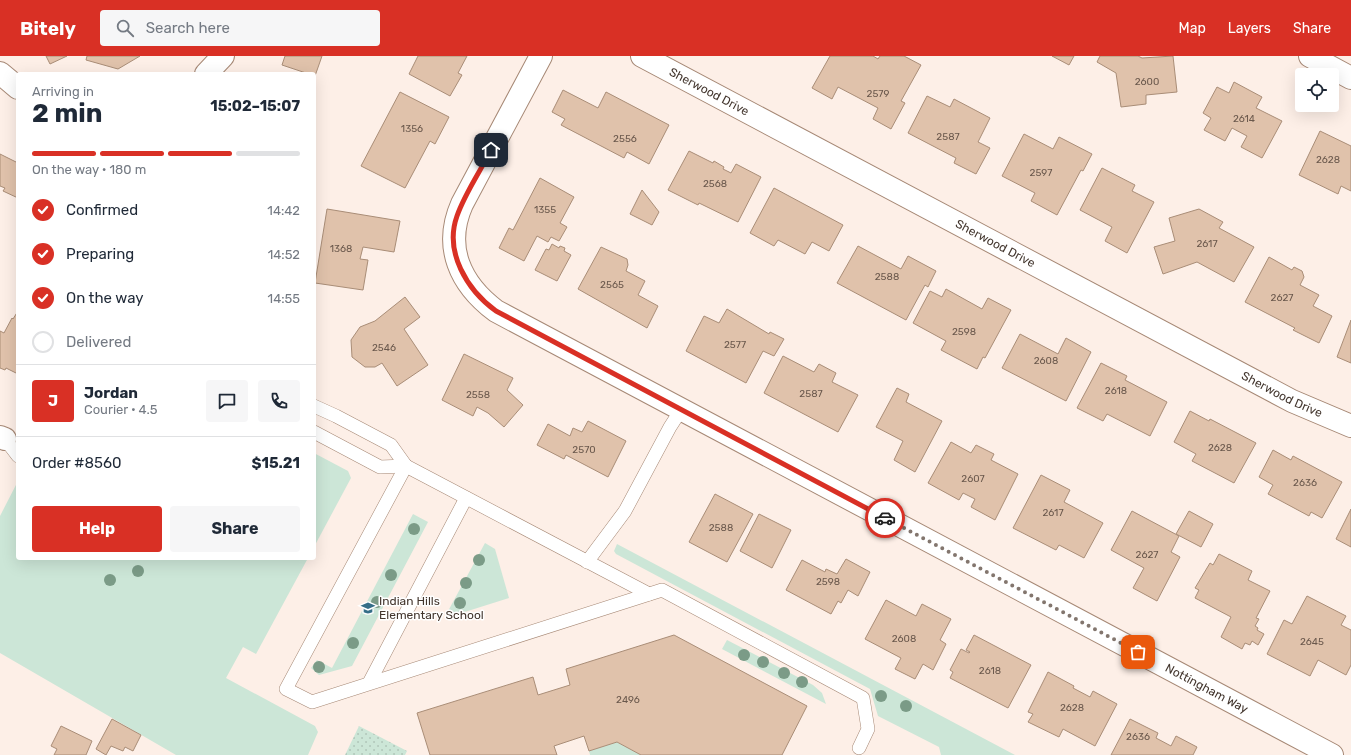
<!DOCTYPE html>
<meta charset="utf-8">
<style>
body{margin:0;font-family:Rubik,sans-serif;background:#f6f6f7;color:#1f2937;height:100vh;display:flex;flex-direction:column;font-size:15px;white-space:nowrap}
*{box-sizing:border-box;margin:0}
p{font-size:13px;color:#747a83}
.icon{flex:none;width:22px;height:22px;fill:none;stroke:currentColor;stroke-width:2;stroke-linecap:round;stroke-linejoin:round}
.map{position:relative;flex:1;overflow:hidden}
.drawer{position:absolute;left:16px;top:16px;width:300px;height:488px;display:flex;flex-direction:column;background:#fff;border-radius:4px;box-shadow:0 4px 16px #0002}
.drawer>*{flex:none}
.tools{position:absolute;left:1295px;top:12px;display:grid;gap:8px}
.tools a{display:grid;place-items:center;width:44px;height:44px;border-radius:4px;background:#fff;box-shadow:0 4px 16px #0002;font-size:20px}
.pin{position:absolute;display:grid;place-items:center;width:34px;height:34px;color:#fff;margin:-17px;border-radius:8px;box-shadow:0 2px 6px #0006}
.courier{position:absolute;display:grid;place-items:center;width:40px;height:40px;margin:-20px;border:3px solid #d93025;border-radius:50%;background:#fff;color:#222;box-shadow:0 1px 5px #0007}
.head em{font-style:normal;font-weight:700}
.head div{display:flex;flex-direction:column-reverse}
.head{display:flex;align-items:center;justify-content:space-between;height:68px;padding:0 16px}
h1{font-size:26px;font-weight:700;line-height:30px}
.bar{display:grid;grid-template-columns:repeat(4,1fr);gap:6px 4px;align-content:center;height:48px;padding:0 16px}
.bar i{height:5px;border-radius:3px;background:#e0e1e3}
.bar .on{background:#d93025}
.bar p{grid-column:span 4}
.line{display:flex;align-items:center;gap:10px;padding:0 16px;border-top:1px solid #e0e1e3}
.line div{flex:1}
.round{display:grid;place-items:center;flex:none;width:42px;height:42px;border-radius:4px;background:#f6f6f7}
ol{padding:0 16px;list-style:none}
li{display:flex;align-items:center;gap:12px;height:44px}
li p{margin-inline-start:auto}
li .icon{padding:4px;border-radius:50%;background:#d93025;color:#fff;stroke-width:4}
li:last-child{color:#747a83}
li i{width:22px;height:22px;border:2px solid #e0e1e3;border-radius:50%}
.action{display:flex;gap:8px;margin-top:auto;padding:8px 16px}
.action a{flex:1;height:46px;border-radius:4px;background:#d93025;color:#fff;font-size:16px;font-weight:700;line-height:46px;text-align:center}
.action a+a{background:#f6f6f7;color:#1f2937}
header{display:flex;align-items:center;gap:24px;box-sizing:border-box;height:56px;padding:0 20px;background:#d93025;color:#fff}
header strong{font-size:19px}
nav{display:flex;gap:22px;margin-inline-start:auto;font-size:14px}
.search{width:280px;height:36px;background:#f6f6f7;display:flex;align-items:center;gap:10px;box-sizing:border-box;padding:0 14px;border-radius:4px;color:#747a83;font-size:15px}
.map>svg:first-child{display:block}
.grass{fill:#cce6d7}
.park{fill:url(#park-dots)}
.building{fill:#e0c2ab;stroke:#a98d77}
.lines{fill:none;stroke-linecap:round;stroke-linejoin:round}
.lane-casing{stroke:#a68875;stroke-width:14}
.street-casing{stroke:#a68875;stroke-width:24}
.lane{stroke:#fff;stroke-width:13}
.street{stroke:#fff;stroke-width:22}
.tree{fill:#7b9b87}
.done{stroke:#83766e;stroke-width:4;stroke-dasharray:0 7.2}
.route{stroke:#d93025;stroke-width:5}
.labels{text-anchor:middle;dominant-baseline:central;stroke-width:3;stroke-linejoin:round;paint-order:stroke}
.number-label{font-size:10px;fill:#6a584c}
.street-label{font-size:12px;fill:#42352d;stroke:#fff}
.poi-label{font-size:12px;fill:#42352d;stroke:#fff;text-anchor:start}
</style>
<header>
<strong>Bitely</strong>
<div class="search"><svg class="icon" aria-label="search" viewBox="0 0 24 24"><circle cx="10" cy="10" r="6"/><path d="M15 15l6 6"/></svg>Search here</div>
<nav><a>Map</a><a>Layers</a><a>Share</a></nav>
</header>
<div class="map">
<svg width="1351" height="699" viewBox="0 0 1351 699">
<defs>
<pattern id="park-dots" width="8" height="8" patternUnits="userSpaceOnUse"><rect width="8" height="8" fill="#cce6d7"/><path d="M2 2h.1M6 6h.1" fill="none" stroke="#b0c6b9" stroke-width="1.8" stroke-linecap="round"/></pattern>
</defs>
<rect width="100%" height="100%" fill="#fdefe7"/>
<!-- grass -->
<g class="grass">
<polygon points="314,397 348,415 351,422 314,491"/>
<polygon points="18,425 18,502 308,502 256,598 243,591 226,622 315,670 318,676 308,699 176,699 0,597 0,460"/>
<polygon points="413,458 428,466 352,610 319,619 311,612 317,604 332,612"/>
<polygon points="485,487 495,493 509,542 452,560 447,557"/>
<polygon points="617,488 1015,699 941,699 939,691 878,660 870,633 616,498 614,495"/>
<polygon points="727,584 813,629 822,637 826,648 722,593"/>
<polygon points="617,686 641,699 590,699 589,695"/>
</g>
<!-- park -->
<polygon class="park" points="359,670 407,695 405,699 345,699"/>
<!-- building -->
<g class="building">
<polygon points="46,0 67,0 50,8"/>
<polygon points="87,0 140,0 118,13 86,4"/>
<polygon points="285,0 322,0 315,20 282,9"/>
<polygon points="418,0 467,0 458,17 462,19 450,40 409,18"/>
<polygon points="830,0 873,0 878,3 880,0 904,0 921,9 901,45 905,47 891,73 873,63 878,52 838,31 832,43 812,32"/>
<polygon points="1052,0 1074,0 1069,9"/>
<polygon points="1100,0 1138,0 1142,2 1173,0 1177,36 1146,39 1146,48 1121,51 1116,17 1097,6"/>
<polygon points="1234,26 1262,41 1256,52 1282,65 1262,102 1241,91 1247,80 1232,72 1225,85 1204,74 1211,62 1203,57 1217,31 1229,37"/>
<polygon points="563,34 598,52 606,36 669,69 649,108 627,96 624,102 561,69 565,63 552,56"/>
<polygon points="400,36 449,61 435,88 430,85 405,132 361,110"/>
<polygon points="927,40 950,51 954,43 990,62 978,86 990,92 976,118 954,107 956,102 908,77"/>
<polygon points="1320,75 1351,90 1351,135 1341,130 1338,138 1299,119"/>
<polygon points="1024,78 1053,93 1059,81 1092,98 1083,115 1081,114 1057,159 1031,145 1035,137 1002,120"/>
<polygon points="689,95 713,107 714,105 724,111 723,113 731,117 736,108 761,121 738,166 699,147 698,149 668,134"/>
<polygon points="0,98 18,107 18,142 3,135 5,132 0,130"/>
<polygon points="1102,112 1135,129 1132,135 1154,146 1127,197 1105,185 1112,171 1080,154"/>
<polygon points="540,122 574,141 560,167 567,171 559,185 551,181 548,186 537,180 524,205 499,192 509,172 513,174"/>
<polygon points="774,132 843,169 829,195 812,186 805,198 778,184 774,190 750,177"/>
<polygon points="642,134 659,156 652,169 630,158"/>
<polygon points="327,153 400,165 394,196 363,191 360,203 368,204 363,234 315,227"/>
<polygon points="1199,153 1223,166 1219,172 1254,191 1234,226 1197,206 1163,218 1154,191 1175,185 1169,162"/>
<polygon points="552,188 559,192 560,190 565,192 564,195 571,199 557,225 535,214 546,193 549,194"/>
<polygon points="858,190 901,213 908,200 936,215 928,231 925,229 906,264 837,227"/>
<polygon points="601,191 627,203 628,209 626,215 645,225 638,239 658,250 647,272 578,233"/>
<polygon points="1269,201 1292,214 1294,211 1302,215 1304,221 1300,229 1319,239 1313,250 1332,260 1319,287 1293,274 1295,272 1245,246"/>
<polygon points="946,233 982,253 988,242 1011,254 985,302 983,301 977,313 941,294 946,285 913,267 930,235 942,241"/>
<polygon points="405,241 420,261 404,273 428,309 397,330 382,307 375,311 365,311 352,301 351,284 360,271 375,265"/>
<polygon points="727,253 769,278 770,276 784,283 774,300 763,295 746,327 686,295 704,260 719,267"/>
<polygon points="18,255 18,318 6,312 5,314 0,312 0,275 4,277 12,262 13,263"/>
<polygon points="1351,264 1351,307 1337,301"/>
<polygon points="1020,278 1058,298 1066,282 1091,296 1066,345 1002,312"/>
<polygon points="464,298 513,322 507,334 523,349 504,371 488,357 477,351 473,360 442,344"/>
<polygon points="783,300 814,316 819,308 836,317 832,326 858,339 838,376 764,337"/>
<polygon points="1101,307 1127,320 1125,324 1167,346 1150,380 1107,358 1103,365 1077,352"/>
<polygon points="897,332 909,338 906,346 942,365 915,416 894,404 903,385 876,371"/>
<polygon points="1190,355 1209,365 1210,363 1256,387 1234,427 1192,405 1196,398 1174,386"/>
<polygon points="588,365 626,385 608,421 566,399 564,403 537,389 548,368 570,380 573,372 582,376"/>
<polygon points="951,386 971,397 976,389 994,398 991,404 1018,418 995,464 971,451 975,443 963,437 959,444 928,427"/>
<polygon points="1273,394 1291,404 1293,400 1342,426 1322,462 1311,456 1309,460 1268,438 1273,429 1259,421"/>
<polygon points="1041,419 1070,434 1064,446 1103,467 1084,502 1059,489 1056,494 1013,472"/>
<polygon points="715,438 753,458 727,506 689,486"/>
<polygon points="1351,453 1351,491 1336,483"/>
<polygon points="1132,455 1179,480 1171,496 1180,501 1157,545 1133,532 1144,512 1111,494"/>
<polygon points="1189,455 1213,468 1201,491 1176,478"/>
<polygon points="759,458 791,474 772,512 740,495"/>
<polygon points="1219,498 1252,515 1248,524 1270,535 1256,562 1259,563 1255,570 1258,572 1257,574 1264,578 1258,589 1252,585 1250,589 1245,587 1242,593 1221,581 1231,561 1195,542 1199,534 1195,532 1210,507 1213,509"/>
<polygon points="846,503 870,516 858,540 848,534 841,547 838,545 831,558 786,534 802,504 825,516 826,513 837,518"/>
<polygon points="1307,540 1346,560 1341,569 1351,574 1351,609 1346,619 1318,604 1310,620 1267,598 1284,564 1292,568"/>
<polygon points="886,544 916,560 922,548 951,563 940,584 946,588 933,614 923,608 915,623 895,613 901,602 865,583"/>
<polygon points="674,579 807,650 782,699 641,699 617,686 589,695 584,680 554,690 557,699 430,699 417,657 533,621 538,639 570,629 566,613"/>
<polygon points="974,579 1031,609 1008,652 950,622 953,616 950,614 961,593 969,597 970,596 966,594"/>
<polygon points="1048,616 1074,630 1073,632 1090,641 1093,635 1117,648 1095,690 1063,673 1059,681 1028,666 1033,658 1028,656"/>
<polygon points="112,663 141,679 133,695 125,691 123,695 111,690 106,699 96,693"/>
<polygon points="1130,663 1158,677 1156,682 1171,690 1176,680 1197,691 1193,699 1111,699"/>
<polygon points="61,670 92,685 86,699 54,699 57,693 51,690"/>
</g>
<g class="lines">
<!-- lane casing -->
<g class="lane-casing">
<g id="lane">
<polyline points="314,350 336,360 391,389 406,410 649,538"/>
<polyline points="314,376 380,411 406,410"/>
<polyline points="5,383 18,400"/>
<polyline points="406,410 286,633 312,646 662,534 863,642 868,673 859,692"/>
<polyline points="587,506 625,455 670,371 681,354"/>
<polyline points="369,627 466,442"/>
</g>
</g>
<!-- street casing -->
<g class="street-casing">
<g id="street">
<path id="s1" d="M541,0L462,148C443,191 460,228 496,255L1332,699"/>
<path id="s2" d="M642,0L1292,345L1351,370"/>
<polyline points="1310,0 1351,22"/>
<polyline points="0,17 18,32"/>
<polyline points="206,18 223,0"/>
<polyline points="0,381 5,383"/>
</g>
</g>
<!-- lane -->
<use href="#lane" class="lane"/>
<!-- street -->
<use href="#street" class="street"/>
</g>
<!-- trees -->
<g class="tree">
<circle cx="414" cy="473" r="6"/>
<circle cx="479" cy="504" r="6"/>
<circle cx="138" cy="515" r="6"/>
<circle cx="391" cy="519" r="6"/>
<circle cx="110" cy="524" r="6"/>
<circle cx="466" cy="527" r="6"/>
<circle cx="377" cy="546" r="6"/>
<circle cx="460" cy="547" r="6"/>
<circle cx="353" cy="587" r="6"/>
<circle cx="744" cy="599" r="6"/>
<circle cx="763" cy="606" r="6"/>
<circle cx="319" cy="611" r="6"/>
<circle cx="784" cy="617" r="6"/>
<circle cx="802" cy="626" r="6"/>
<circle cx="881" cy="640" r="6"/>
<circle cx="906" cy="650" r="6"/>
</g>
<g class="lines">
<!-- done -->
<polyline class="done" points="885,462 1138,596"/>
<!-- route -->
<path class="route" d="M491,94C480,116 465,137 457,160C444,196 467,234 496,255L885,462"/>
</g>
<!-- icons -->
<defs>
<g id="school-bare" transform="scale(1.08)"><path d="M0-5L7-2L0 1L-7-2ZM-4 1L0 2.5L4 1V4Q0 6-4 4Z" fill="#356e87" stroke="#fff" stroke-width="2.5" paint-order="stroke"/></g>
</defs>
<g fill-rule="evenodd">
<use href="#school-bare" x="368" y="552"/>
</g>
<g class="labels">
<!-- number labels -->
<g class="number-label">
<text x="1147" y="26">2600</text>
<text x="878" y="38">2579</text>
<text x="1244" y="63">2614</text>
<text x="412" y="73">1356</text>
<text x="948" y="81">2587</text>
<text x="625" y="83">2556</text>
<text x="1328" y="104">2628</text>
<text x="1041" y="117">2597</text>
<text x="715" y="128">2568</text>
<text x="545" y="154">1355</text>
<text x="1207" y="188">2617</text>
<text x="341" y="193">1368</text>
<text x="887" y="221">2588</text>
<text x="612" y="229">2565</text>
<text x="1282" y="242">2627</text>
<text x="964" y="276">2598</text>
<text x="735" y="289">2577</text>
<text x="384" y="292">2546</text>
<text x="1046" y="305">2608</text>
<text x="1116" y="335">2618</text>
<text x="811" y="338">2587</text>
<text x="478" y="339">2558</text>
<text x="1220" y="392">2628</text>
<text x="584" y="394">2570</text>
<text x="973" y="423">2607</text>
<text x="1305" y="427">2636</text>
<text x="1053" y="457">2617</text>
<text x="721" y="472">2588</text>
<text x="1147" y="499">2627</text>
<text x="828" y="526">2598</text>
<text x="904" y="583">2608</text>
<text x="1312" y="586">2645</text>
<text x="990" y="615">2618</text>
<text x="628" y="644">2496</text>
<text x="1072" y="652">2628</text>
<text x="1138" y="681">2636</text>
</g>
<!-- street labels -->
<g class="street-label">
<text stroke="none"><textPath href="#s2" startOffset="76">Sherwood Drive</textPath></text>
<text stroke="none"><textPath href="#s2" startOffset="400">Sherwood Drive</textPath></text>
<text stroke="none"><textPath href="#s2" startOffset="724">Sherwood Drive</textPath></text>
<text stroke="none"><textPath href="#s1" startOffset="1095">Nottingham Way</textPath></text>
</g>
<!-- poi labels -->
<g class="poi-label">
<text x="379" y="545">Indian Hills<tspan x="379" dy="14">Elementary School</tspan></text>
</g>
</g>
</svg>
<div class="tools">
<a><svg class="icon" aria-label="locate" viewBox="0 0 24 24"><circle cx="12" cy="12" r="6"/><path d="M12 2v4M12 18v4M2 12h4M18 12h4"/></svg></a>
</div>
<div class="pin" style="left:1138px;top:596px;background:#ea580c"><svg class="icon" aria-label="bag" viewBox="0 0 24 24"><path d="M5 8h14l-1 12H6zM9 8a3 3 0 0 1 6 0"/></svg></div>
<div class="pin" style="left:491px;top:94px;background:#1f2937"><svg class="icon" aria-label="home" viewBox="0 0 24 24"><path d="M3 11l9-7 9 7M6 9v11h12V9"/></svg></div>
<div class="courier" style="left:885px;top:462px"><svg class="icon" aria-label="car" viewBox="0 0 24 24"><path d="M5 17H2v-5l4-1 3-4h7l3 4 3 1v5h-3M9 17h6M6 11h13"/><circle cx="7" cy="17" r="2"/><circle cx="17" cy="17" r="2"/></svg></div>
<section class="drawer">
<div class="head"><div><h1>2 min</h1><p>Arriving in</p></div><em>15:02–15:07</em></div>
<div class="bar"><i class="on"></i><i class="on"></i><i class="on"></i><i></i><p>On the way · 180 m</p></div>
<ol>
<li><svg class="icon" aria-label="check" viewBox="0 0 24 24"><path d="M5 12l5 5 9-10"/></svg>Confirmed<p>14:42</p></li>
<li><svg class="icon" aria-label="check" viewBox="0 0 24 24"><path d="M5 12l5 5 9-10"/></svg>Preparing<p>14:52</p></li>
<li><svg class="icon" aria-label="check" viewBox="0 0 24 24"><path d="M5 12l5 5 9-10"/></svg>On the way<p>14:55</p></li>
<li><i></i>Delivered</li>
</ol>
<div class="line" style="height:72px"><b class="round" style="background:#d93025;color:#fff">J</b><div><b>Jordan</b><p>Courier · 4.5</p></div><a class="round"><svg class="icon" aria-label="chat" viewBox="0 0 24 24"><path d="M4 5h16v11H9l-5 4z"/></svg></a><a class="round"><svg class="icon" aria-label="phone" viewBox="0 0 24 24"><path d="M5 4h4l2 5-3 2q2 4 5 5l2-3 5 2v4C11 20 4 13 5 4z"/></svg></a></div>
<div class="line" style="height:52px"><div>Order #8560</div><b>$15.21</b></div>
<div class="action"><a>Help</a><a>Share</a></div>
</section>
</div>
